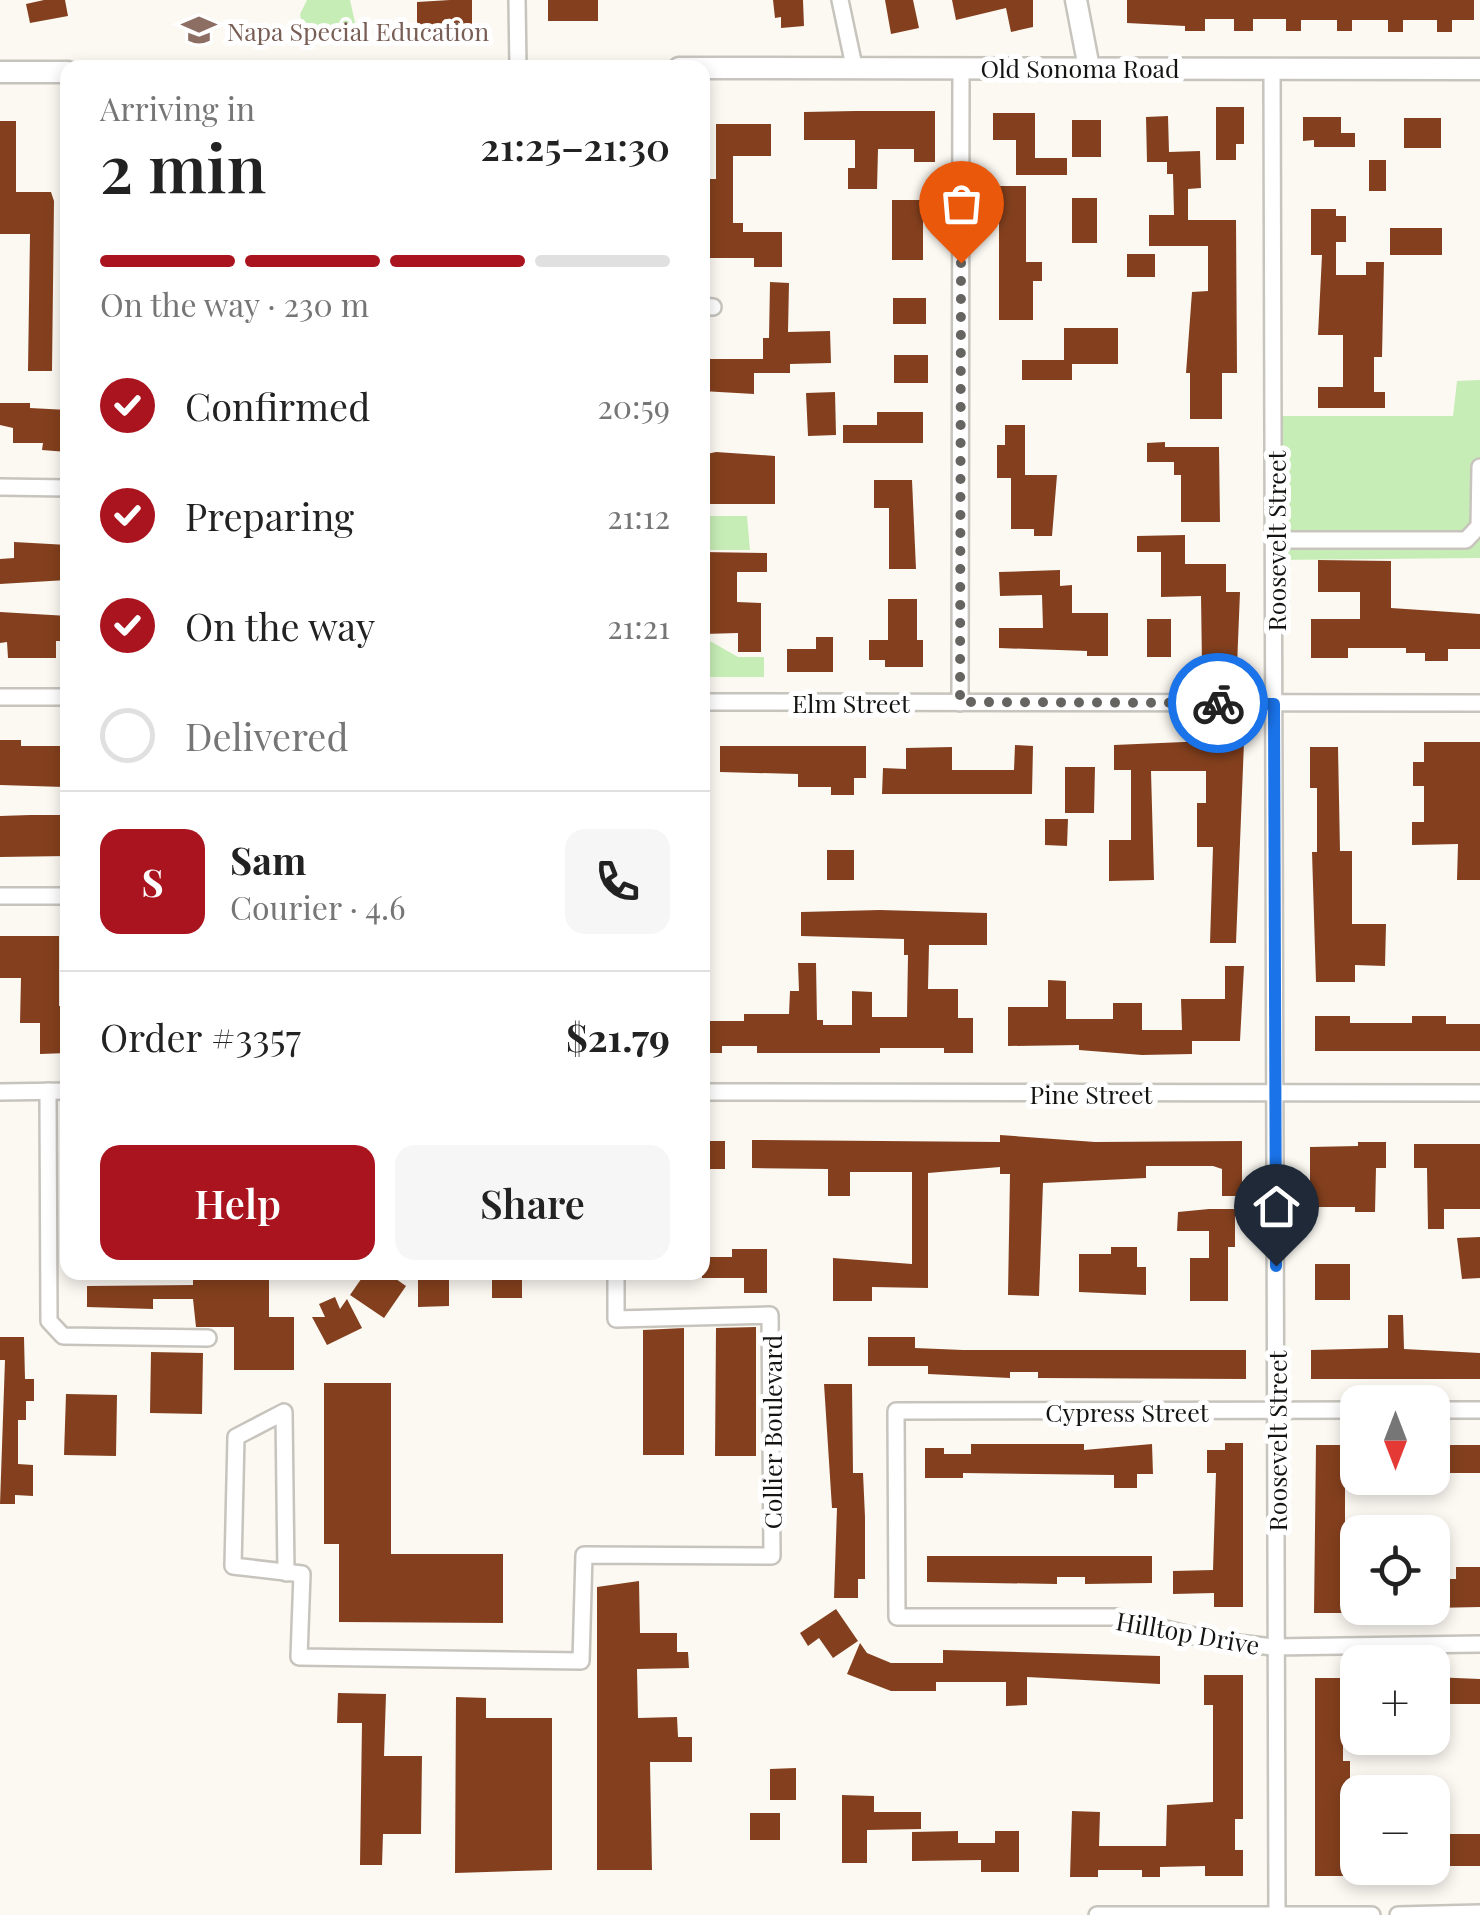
<!DOCTYPE html>
<meta charset="utf-8">
<style>
body{margin:0;font-family:"Playfair Display",serif;background:#f6f6f6;color:#222;height:100vh;display:flex;flex-direction:column;font-size:38px;white-space:nowrap}
*{box-sizing:border-box;margin:0}
p{font-size:32px;color:#767676}
.icon{flex:none;width:55px;height:55px;fill:none;stroke:currentColor;stroke-width:2;stroke-linecap:round;stroke-linejoin:round}
.map{position:relative;flex:1;overflow:hidden}
.drawer{position:absolute;left:60px;top:60px;width:650px;height:1220px;display:flex;flex-direction:column;background:#fff;border-radius:20px;box-shadow:0 5px 15px #0003}
.drawer>*{flex:none}
.needle{width:65px;rotate:180deg}
.fabs{position:absolute;left:1340px;top:1385px;display:grid;gap:20px}
.fabs a{display:grid;place-items:center;width:110px;height:110px;border-radius:20px;background:#fff;box-shadow:0 5px 15px #0003;font-size:50px}
.pin{position:absolute;display:grid;place-items:center;width:85px;height:85px;color:#fff;margin:-102px -42px;border-radius:50% 50% 50% 0;rotate:-45deg;box-shadow:0 0 10px #0007}
.pin .icon{rotate:45deg}
.courier{position:absolute;display:grid;place-items:center;width:100px;height:100px;margin:-50px;border:8px solid #1a73e8;border-radius:50%;background:#fff;color:#222;box-shadow:0 2px 12px #0007}
.overview em{font-style:normal;font-weight:600}
.overview div{display:flex;flex-direction:column-reverse}
.overview{display:flex;align-items:center;justify-content:space-between;height:170px;padding:0 40px}
h1{font-size:65px;font-weight:600;line-height:75px}
.bar{display:grid;grid-template-columns:repeat(4,1fr);gap:15px 10px;align-content:center;height:120px;padding:0 40px}
.bar i{height:12px;border-radius:8px;background:#e0e0e0}
.bar .selected{background:#a9141f}
.bar p{grid-column:span 4}
.line{display:flex;align-items:center;gap:25px;padding:0 40px;border-top:2px solid #e0e0e0}
.line div{flex:1}
.round{display:grid;place-items:center;flex:none;width:105px;height:105px;border-radius:20px;background:#f6f6f6}
ol{padding:0 40px;list-style:none}
li{display:flex;align-items:center;gap:30px;height:110px}
li p{margin-inline-start:auto}
li .icon{padding:10px;border-radius:50%;background:#a9141f;color:#fff;stroke-width:4}
li:last-child{color:#767676}
li i{width:55px;height:55px;border:5px solid #e0e0e0;border-radius:50%}
.cta{display:flex;gap:20px;margin-top:auto;padding:20px 40px}
.cta a{flex:1;height:115px;border-radius:20px;background:#a9141f;color:#fff;font-size:40px;font-weight:600;line-height:115px;text-align:center}
.cta a+a{background:#f6f6f6;color:#222}
.map>svg:first-child{display:block}
.green{fill:#c7edb6}
.building{fill:#84401e}
.lines{fill:none;stroke-linecap:round;stroke-linejoin:round}
.street-casing{stroke:#c7c4be;stroke-width:20}
.secondary-casing{stroke:#c7c4be;stroke-width:25}
.street{stroke:#fff;stroke-width:15}
.secondary{stroke:#fff;stroke-width:20}
.done{stroke:#666461;stroke-width:10;stroke-dasharray:0 18}
.route{stroke:#1a73e8;stroke-width:12}
.labels{text-anchor:middle;dominant-baseline:central;stroke-width:10;stroke-linejoin:round;paint-order:stroke}
.education-label{font-size:25px;fill:#785e54;stroke:#fff;text-anchor:start}
.street-label{font-size:25px;fill:#151412;stroke:#fff}
</style>
<div class="map">
<svg width="1480" height="1915" viewBox="0 0 1480 1915">
<rect width="100%" height="100%" fill="#fcf9f3"/>
<!-- green -->
<g class="green">
<polygon points="307,0 350,0 358,36 304,36 300,14"/>
<polygon points="1480,380 1480,558 1275,560 1276,416 1453,416 1457,381"/>
<polygon points="703,516 747,516 750,550 703,550"/>
<polygon points="703,637 738,657 764,657 764,677 703,677"/>
</g>
<!-- building -->
<g class="building">
<polygon points="44,0 65,0 68,16 30,23 26,4"/>
<polygon points="450,0 472,0 472,27 417,26 417,2"/>
<rect x="548" y="0" width="50" height="21"/>
<polygon points="773,0 803,0 804,26 781,28 781,17 775,18"/>
<polygon points="885,0 913,0 919,28 891,34"/>
<polygon points="952,0 1033,0 1033,27 1011,32 1006,8 956,20"/>
<polygon points="1127,0 1474,0 1474,20 1452,20 1452,32 1437,32 1437,20 1403,20 1403,32 1388,32 1388,20 1352,20 1352,31 1337,31 1337,20 1301,20 1301,31 1286,31 1286,19 1253,19 1253,31 1234,31 1234,19 1205,19 1205,31 1185,31 1185,26 1127,23"/>
<polygon points="1216,107 1244,107 1244,144 1236,144 1236,160 1216,160"/>
<polygon points="855,111 935,111 935,162 914,162 914,149 878,149 877,189 848,189 848,168 855,168 855,140 804,140 804,112"/>
<polygon points="993,113 1035,113 1035,158 1067,158 1067,175 1016,175 1016,140 993,140"/>
<polygon points="1168,116 1169,152 1200,151 1201,188 1188,189 1188,220 1236,220 1237,373 1222,373 1222,419 1190,419 1190,373 1186,373 1192,292 1208,291 1208,246 1149,246 1149,215 1174,215 1173,174 1167,174 1167,162 1147,162 1146,117"/>
<polygon points="1303,117 1341,117 1341,133 1355,133 1355,147 1314,147 1314,140 1303,141"/>
<rect x="1404" y="118" width="37" height="30"/>
<rect x="1072" y="120" width="29" height="37"/>
<polygon points="0,121 16,121 16,192 51,192 54,201 52,371 28,371 30,234 0,234"/>
<polygon points="716,124 771,124 771,156 733,156 733,223 743,223 743,232 782,232 782,267 754,267 754,258 709,258 709,201 702,201 702,179 716,179"/>
<rect x="1369" y="160" width="17" height="31"/>
<polygon points="999,186 1026,186 1026,262 1042,262 1042,281 1033,281 1033,320 999,320"/>
<rect x="1072" y="198" width="25" height="45"/>
<rect x="892" y="200" width="31" height="60"/>
<polygon points="1311,209 1336,209 1336,216 1346,216 1346,242 1336,242 1336,275 1366,275 1366,262 1384,262 1382,357 1374,357 1374,392 1385,392 1385,408 1318,408 1318,387 1343,387 1343,335 1318,335 1322,255 1311,255"/>
<rect x="1390" y="228" width="52" height="27"/>
<rect x="1127" y="254" width="28" height="23"/>
<polygon points="770,282 789,283 788,332 830,331 831,363 790,364 790,373 754,373 754,394 702,391 702,359 763,359 763,338 769,338"/>
<rect x="893" y="298" width="33" height="26"/>
<polygon points="1064,328 1118,328 1118,364 1072,364 1072,380 1022,380 1022,360 1064,360"/>
<rect x="894" y="355" width="34" height="28"/>
<polygon points="835,392 836,435 808,436 806,393"/>
<polygon points="0,403 30,403 30,408 68,410 67,452 42,450 43,443 13,443 13,428 0,425"/>
<polygon points="877,412 923,412 923,443 843,443 843,425 877,425"/>
<polygon points="1005,425 1025,425 1025,475 1057,475 1052,536 1034,536 1034,529 1011,529 1011,478 997,478 997,445 1005,445"/>
<polygon points="1165,442 1165,447 1219,447 1220,522 1181,522 1181,475 1174,475 1174,462 1147,462 1147,443"/>
<polygon points="716,452 775,456 775,504 702,504 702,455"/>
<polygon points="874,480 912,480 916,569 889,569 889,508 874,508"/>
<polygon points="1185,535 1185,564 1226,564 1226,592 1240,592 1237,666 1202,666 1201,596 1161,597 1161,552 1137,552 1137,536"/>
<polygon points="14,542 68,545 67,580 0,584 0,559 14,558"/>
<polygon points="702,552 767,553 767,572 737,572 737,602 761,603 761,652 738,652 738,633 704,634"/>
<polygon points="1318,560 1391,561 1391,608 1480,614 1480,649 1448,649 1448,661 1425,661 1425,653 1406,653 1406,648 1348,648 1348,658 1311,658 1311,619 1360,619 1360,592 1318,592"/>
<polygon points="1060,570 1060,586 1072,585 1072,613 1108,613 1108,656 1087,656 1087,651 999,648 999,628 1043,628 1042,595 1000,596 999,572"/>
<polygon points="888,599 917,599 917,640 923,640 923,667 885,667 885,660 869,660 869,640 888,640"/>
<polygon points="0,612 68,616 68,641 56,641 56,658 8,658 7,642 0,643"/>
<rect x="1147" y="619" width="24" height="38"/>
<polygon points="816,637 833,637 833,672 787,672 787,649 816,649"/>
<polygon points="0,740 21,740 21,746 64,746 64,787 0,785"/>
<polygon points="1207,741 1244,742 1236,943 1210,943 1213,847 1197,847 1197,803 1206,803 1206,771 1151,771 1154,880 1109,881 1109,840 1131,840 1131,770 1114,770 1114,745"/>
<polygon points="1424,742 1480,742 1480,880 1457,880 1458,844 1412,845 1412,822 1424,822 1424,786 1413,786 1413,762 1424,762"/>
<polygon points="1015,745 1033,746 1032,794 882,794 883,768 906,769 906,748 952,747 952,770 1014,770"/>
<polygon points="720,746 866,746 866,778 854,778 854,795 831,795 831,787 798,787 798,774 720,772"/>
<polygon points="1310,747 1338,747 1340,851 1352,851 1352,924 1386,924 1385,966 1355,965 1355,982 1316,982 1312,852 1317,852 1317,788 1310,788"/>
<polygon points="1065,767 1095,767 1094,813 1065,813"/>
<polygon points="30,815 68,815 68,856 0,857 0,816"/>
<polygon points="1045,819 1068,819 1067,846 1045,845"/>
<rect x="827" y="850" width="27" height="30"/>
<polygon points="880,910 987,913 987,945 929,945 928,989 958,989 958,1018 973,1018 973,1053 944,1053 944,1048 880,1048 880,1053 757,1053 757,1046 722,1046 722,1053 702,1053 702,1021 744,1021 744,1014 789,1014 790,991 799,991 798,963 816,963 817,1020 823,1020 823,1025 852,1025 852,991 872,992 872,1017 907,1017 908,955 904,955 904,939 801,936 801,912"/>
<polygon points="0,936 59,936 59,1006 68,1006 68,1053 40,1054 40,1023 20,1023 21,978 0,978"/>
<polygon points="1225,966 1244,966 1240,1041 1192,1041 1192,1054 1142,1055 1079,1050 1079,1045 1008,1046 1008,1007 1048,1007 1048,980 1066,981 1066,1019 1113,1019 1113,1003 1142,1003 1142,1030 1182,1030 1181,999 1225,999"/>
<polygon points="1315,1016 1350,1016 1350,1023 1412,1023 1412,1016 1446,1016 1446,1024 1480,1024 1480,1051 1315,1051"/>
<polygon points="1000,1135 1095,1142 1242,1141 1242,1196 1222,1196 1222,1169 1213,1166 1146,1166 1146,1178 1043,1183 1039,1296 1008,1295 1010,1174 1000,1174 1000,1167 928,1173 928,1288 872,1287 872,1301 833,1301 833,1258 912,1264 912,1172 850,1172 850,1196 828,1196 828,1169 752,1168 752,1140 1000,1142"/>
<rect x="702" y="1141" width="23" height="28"/>
<polygon points="1358,1142 1386,1142 1386,1168 1376,1168 1375,1212 1355,1212 1355,1207 1310,1207 1310,1147 1358,1146"/>
<polygon points="1414,1144 1480,1144 1480,1209 1444,1209 1444,1229 1428,1229 1427,1168 1414,1168"/>
<polygon points="1209,1209 1235,1209 1235,1247 1228,1247 1228,1301 1190,1301 1190,1258 1209,1258 1209,1231 1177,1231 1178,1212"/>
<polygon points="1480,1237 1480,1278 1462,1279 1457,1238"/>
<polygon points="1111,1247 1137,1247 1137,1267 1146,1267 1146,1295 1079,1292 1079,1254 1111,1254"/>
<polygon points="732,1249 767,1249 767,1293 744,1293 744,1278 702,1278 702,1257 732,1257"/>
<rect x="1315" y="1264" width="35" height="36"/>
<polygon points="366,1272 386,1272 406,1286 384,1318 350,1295"/>
<polygon points="418,1272 449,1272 449,1306 418,1307"/>
<rect x="492" y="1272" width="30" height="26"/>
<polygon points="193,1274 269,1274 269,1317 294,1317 294,1370 234,1370 234,1327 196,1327 193,1299 153,1299 153,1309 87,1307 87,1286 193,1285"/>
<polygon points="335,1297 340,1309 347,1299 362,1328 327,1345 312,1317 325,1317 319,1304"/>
<polygon points="1388,1315 1403,1315 1404,1349 1480,1353 1480,1379 1311,1379 1311,1350 1388,1348"/>
<polygon points="756,1327 756,1456 715,1456 716,1328"/>
<polygon points="684,1328 684,1455 643,1455 643,1330"/>
<polygon points="0,1337 24,1337 25,1379 34,1379 34,1401 26,1401 26,1420 18,1420 18,1464 33,1465 33,1496 15,1495 15,1504 0,1504 5,1360 0,1360"/>
<polygon points="868,1337 915,1337 915,1348 963,1350 1246,1350 1246,1379 1038,1378 1038,1372 1010,1372 1010,1378 928,1374 928,1366 868,1366"/>
<polygon points="151,1352 203,1353 202,1414 150,1413"/>
<polygon points="324,1383 391,1383 391,1554 503,1554 503,1623 339,1622 339,1544 324,1544"/>
<polygon points="824,1384 852,1384 853,1473 863,1473 865,1517 865,1579 858,1579 858,1598 834,1598 837,1508 832,1508"/>
<polygon points="66,1394 117,1395 116,1456 64,1455"/>
<polygon points="1225,1443 1243,1443 1243,1607 1214,1607 1214,1593 1173,1594 1173,1571 1213,1570 1216,1473 1207,1473 1207,1450 1225,1450"/>
<polygon points="971,1444 1084,1444 1084,1450 1152,1444 1153,1474 1137,1474 1137,1488 1114,1488 1114,1475 963,1473 963,1478 925,1478 925,1448 944,1448 944,1454 971,1454"/>
<polygon points="1316,1445 1358,1445 1358,1470 1345,1470 1345,1530 1352,1530 1358,1613 1314,1613"/>
<rect x="1432" y="1445" width="48" height="28"/>
<polygon points="927,1556 1152,1556 1152,1583 1085,1584 1085,1577 1057,1577 1057,1584 927,1582"/>
<polygon points="1456,1567 1480,1567 1480,1607 1432,1608 1432,1579 1456,1579"/>
<polygon points="639,1581 640,1633 677,1633 677,1652 688,1652 689,1668 637,1669 638,1718 677,1717 678,1737 692,1737 692,1762 650,1762 652,1870 597,1870 597,1587"/>
<polygon points="836,1609 858,1641 833,1658 819,1638 808,1646 800,1633"/>
<polygon points="860,1643 867,1653 891,1663 943,1663 943,1650 1160,1656 1160,1684 1027,1677 1027,1705 1006,1706 1006,1682 936,1682 936,1691 891,1691 847,1674"/>
<polygon points="1204,1675 1243,1675 1243,1819 1235,1819 1235,1850 1243,1850 1243,1876 1205,1876 1205,1866 1160,1867 1160,1877 1142,1877 1142,1870 1098,1870 1098,1877 1070,1877 1072,1811 1100,1812 1099,1846 1166,1846 1167,1805 1213,1802 1213,1705 1204,1705"/>
<polygon points="1432,1677 1480,1679 1480,1704 1432,1704"/>
<polygon points="1315,1678 1358,1678 1358,1706 1343,1706 1343,1761 1350,1761 1350,1797 1343,1797 1343,1848 1353,1848 1353,1876 1315,1876"/>
<polygon points="338,1693 386,1694 384,1756 422,1756 421,1834 383,1834 382,1865 360,1865 362,1723 337,1723"/>
<polygon points="456,1697 486,1698 486,1718 552,1718 552,1870 455,1873"/>
<polygon points="796,1768 796,1800 770,1800 770,1769"/>
<polygon points="842,1795 874,1796 874,1812 921,1812 921,1829 867,1830 867,1863 842,1863"/>
<rect x="750" y="1813" width="30" height="27"/>
<polygon points="958,1831 958,1843 995,1843 995,1831 1019,1831 1019,1872 981,1872 981,1860 912,1861 912,1832"/>
<polygon points="1432,1834 1480,1834 1480,1866 1447,1866 1447,1875 1432,1875"/>
</g>
<g class="lines">
<!-- street casing -->
<g class="street-casing">
<g id="street">
<polyline points="517,0 518,68"/>
<polyline points="840,0 854,66"/>
<polyline points="1272,69 1277,1914"/>
<polyline points="702,306 713,307"/>
<polyline points="0,487 68,488"/>
<polyline points="1275,540 1466,540 1479,526 1480,467"/>
<polyline points="0,697 68,697"/>
<polyline points="702,702 1480,703"/>
<polyline points="960,703 961,67"/>
<polyline points="0,896 68,896"/>
<polyline points="48,1091 49,1321 63,1336 208,1338"/>
<polyline points="0,1092 68,1091"/>
<polyline points="702,1092 1480,1093"/>
<polyline points="1358,1410 896,1411 897,1617 1116,1617 1211,1640 1273,1647 1480,1644"/>
<polyline points="1432,1410 1480,1410"/>
<polyline points="286,1573 284,1412 236,1437 233,1566 302,1574 299,1657 581,1661 584,1555 772,1556 770,1315 616,1319 616,1272"/>
<polyline points="1097,1915 1372,1915"/>
<polyline points="1398,1915 1480,1913"/>
</g>
</g>
<!-- secondary casing -->
<g class="secondary-casing">
<g id="secondary">
<polyline points="1076,0 1089,68"/>
<polyline points="679,68 1480,69"/>
<polyline points="0,72 68,72"/>
</g>
</g>
<!-- street -->
<use href="#street" class="street"/>
<!-- secondary -->
<use href="#secondary" class="secondary"/>
</g>
<g class="lines">
<!-- done -->
<polyline class="done" points="961,263 960,702 1218,703"/>
<!-- route -->
<polyline class="route" points="1218,703 1274,704 1276,1266"/>
</g>
<!-- icons -->
<defs>
<g id="school-bare" transform="scale(2.7)"><path d="M0-5L7-2L0 1L-7-2ZM-4 1L0 2.5L4 1V4Q0 6-4 4Z" fill="#8d6e63" stroke="#fff" stroke-width="2.5" paint-order="stroke"/></g>
</defs>
<g fill-rule="evenodd">
<use href="#school-bare" x="199" y="30"/>
</g>
<g class="labels">
<!-- education labels -->
<g class="education-label">
<text x="227" y="30">Napa Special Education</text>
</g>
<!-- street labels -->
<g class="street-label">
<text x="1080" y="67">Old Sonoma Road</text>
<text transform="translate(1275 541) rotate(-90)">Roosevelt Street</text>
<text x="851" y="702">Elm Street</text>
<text x="1091" y="1093">Pine Street</text>
<text x="1127" y="1411">Cypress Street</text>
<text transform="translate(771 1432) rotate(-90)">Collier Boulevard</text>
<text transform="translate(1276 1441) rotate(-90)">Roosevelt Street</text>
<text transform="translate(1188 1632) rotate(10)">Hilltop Drive</text>
</g>
</g>
</svg>
<div class="fabs">
<a><svg class="needle" viewBox="-14 -14 28 28"><path d="M0-13l5 13h-10z" fill="#e53935"/><path d="M0 13l5-13h-10z" fill="#767676"/></svg></a>
<a><svg class="icon" aria-label="locate" viewBox="0 0 24 24"><circle cx="12" cy="12" r="6"/><path d="M12 2v4M12 18v4M2 12h4M18 12h4"/></svg></a>
<a>+</a>
<a>−</a>
</div>
<div class="pin" style="left:961px;top:263px;background:#ea580c"><svg class="icon" aria-label="bag" viewBox="0 0 24 24"><path d="M5 8h14l-1 12H6zM9 8a3 3 0 0 1 6 0"/></svg></div>
<div class="pin" style="left:1276px;top:1266px;background:#1f2937"><svg class="icon" aria-label="home" viewBox="0 0 24 24"><path d="M3 11l9-7 9 7M6 9v11h12V9"/></svg></div>
<div class="courier" style="left:1218px;top:703px"><svg class="icon" aria-label="bike" viewBox="0 0 24 24"><circle cx="6" cy="16" r="4"/><circle cx="18" cy="16" r="4"/><path d="M6 16l4-8h5l3 8M10 8l3 8H6M13 5h3"/></svg></div>
<section class="drawer">
<div class="overview"><div><h1>2 min</h1><p>Arriving in</p></div><em>21:25–21:30</em></div>
<div class="bar"><i class="selected"></i><i class="selected"></i><i class="selected"></i><i></i><p>On the way · 230 m</p></div>
<ol>
<li><svg class="icon" aria-label="check" viewBox="0 0 24 24"><path d="M5 12l5 5 9-10"/></svg>Confirmed<p>20:59</p></li>
<li><svg class="icon" aria-label="check" viewBox="0 0 24 24"><path d="M5 12l5 5 9-10"/></svg>Preparing<p>21:12</p></li>
<li><svg class="icon" aria-label="check" viewBox="0 0 24 24"><path d="M5 12l5 5 9-10"/></svg>On the way<p>21:21</p></li>
<li><i></i>Delivered</li>
</ol>
<div class="line" style="height:180px"><b class="round" style="background:#a9141f;color:#fff">S</b><div><b>Sam</b><p>Courier · 4.6</p></div><a class="round"><svg class="icon" aria-label="phone" viewBox="0 0 24 24"><path d="M5 4h4l2 5-3 2q2 4 5 5l2-3 5 2v4C11 20 4 13 5 4z"/></svg></a></div>
<div class="line" style="height:130px"><div>Order #3357</div><b>$21.79</b></div>
<div class="cta"><a>Help</a><a>Share</a></div>
</section>
</div>
